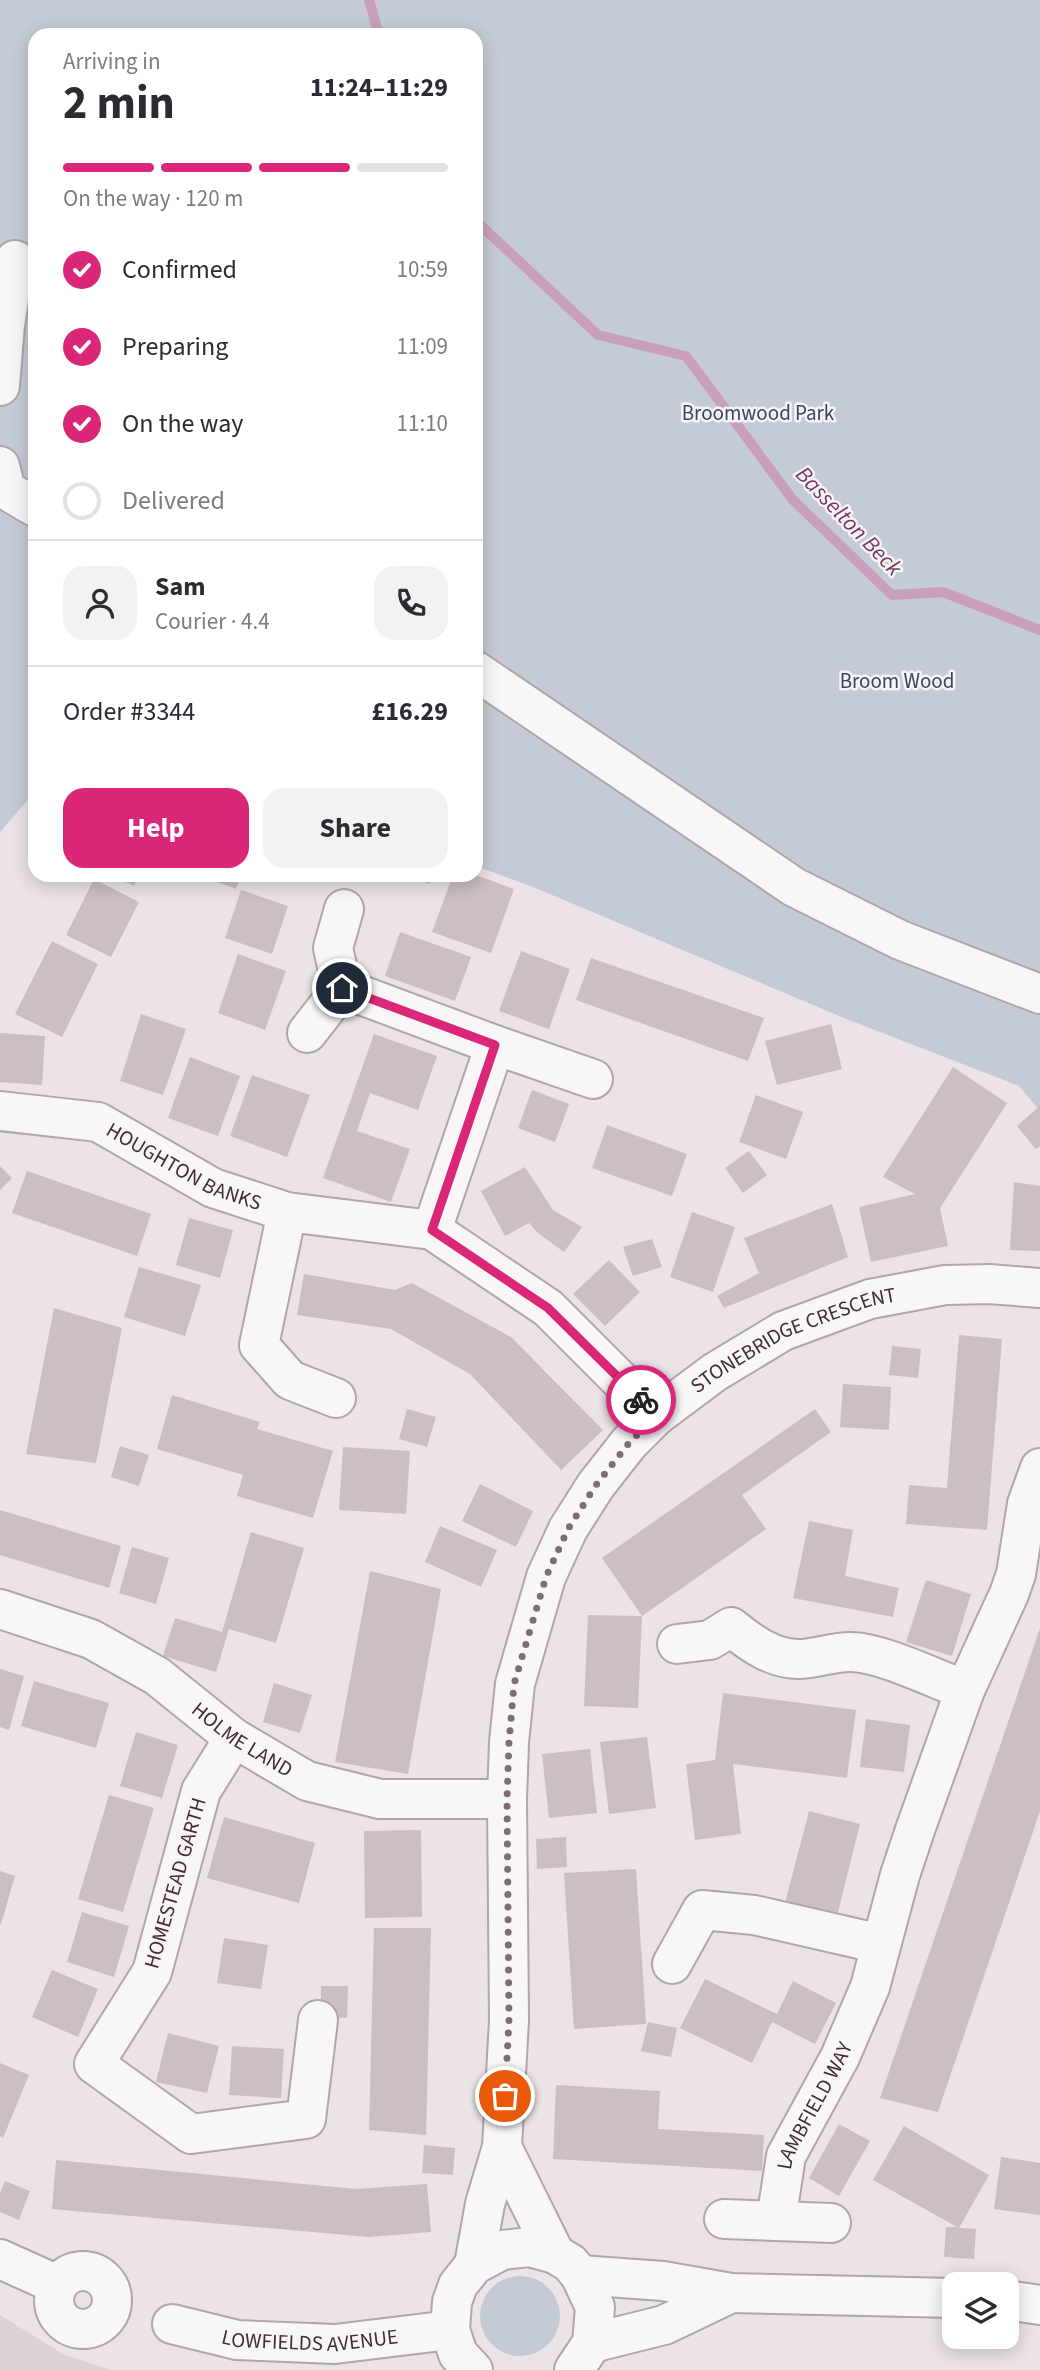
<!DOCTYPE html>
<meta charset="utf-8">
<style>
body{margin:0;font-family:"Source Sans 3",sans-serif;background:#f2f2f3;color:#2b2b33;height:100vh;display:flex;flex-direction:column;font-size:26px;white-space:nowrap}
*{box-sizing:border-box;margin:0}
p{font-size:23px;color:#7c7c81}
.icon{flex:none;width:38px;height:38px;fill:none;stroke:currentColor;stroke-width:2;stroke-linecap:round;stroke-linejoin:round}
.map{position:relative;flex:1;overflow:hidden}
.drawer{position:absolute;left:28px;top:28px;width:455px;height:854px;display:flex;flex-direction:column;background:#fff;border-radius:21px;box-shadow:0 4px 18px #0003}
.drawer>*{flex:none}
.fabs{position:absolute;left:942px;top:2272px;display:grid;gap:14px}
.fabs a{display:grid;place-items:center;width:77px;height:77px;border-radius:14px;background:#fff;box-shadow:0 4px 18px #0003;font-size:35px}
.pin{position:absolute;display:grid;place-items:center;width:60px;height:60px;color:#fff;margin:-30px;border:4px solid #fff;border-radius:50%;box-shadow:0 2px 7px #0007}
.courier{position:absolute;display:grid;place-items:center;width:70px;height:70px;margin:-35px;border:5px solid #db2777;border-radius:50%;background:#fff;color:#222;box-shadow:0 2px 9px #0007}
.overview em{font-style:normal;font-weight:700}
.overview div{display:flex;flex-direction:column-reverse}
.overview{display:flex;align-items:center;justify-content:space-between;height:119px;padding:0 35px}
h1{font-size:46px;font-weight:700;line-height:52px}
.bar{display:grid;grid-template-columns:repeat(4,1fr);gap:10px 7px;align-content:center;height:84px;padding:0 35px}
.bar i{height:9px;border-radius:5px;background:#e1e1e2}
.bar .selected{background:#db2777}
.bar p{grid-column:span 4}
.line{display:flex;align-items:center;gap:18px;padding:0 35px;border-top:2px solid #e1e1e2}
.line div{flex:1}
.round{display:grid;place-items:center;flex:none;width:74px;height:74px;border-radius:21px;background:#f2f2f3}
ol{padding:0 35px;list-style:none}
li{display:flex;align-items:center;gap:21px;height:77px}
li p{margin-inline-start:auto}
li .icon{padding:7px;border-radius:50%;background:#db2777;color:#fff;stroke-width:4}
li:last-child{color:#7c7c81}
li i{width:38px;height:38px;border:4px solid #e1e1e2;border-radius:50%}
.action{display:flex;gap:14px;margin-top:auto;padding:14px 35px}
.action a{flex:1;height:80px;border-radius:21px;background:#db2777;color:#fff;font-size:28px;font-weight:700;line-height:80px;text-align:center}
.action a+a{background:#f2f2f3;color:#2b2b33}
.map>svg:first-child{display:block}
.built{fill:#ddd2d7}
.green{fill:#c5cbd4}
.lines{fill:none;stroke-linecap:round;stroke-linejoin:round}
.stream{stroke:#c9a0bb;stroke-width:10}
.building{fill:#cbbec5}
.minor-casing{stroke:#b2a5ac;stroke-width:42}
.minor{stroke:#f9f6f8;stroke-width:38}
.done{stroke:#7e6c76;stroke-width:7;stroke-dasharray:0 12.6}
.route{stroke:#db2777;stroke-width:9}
.labels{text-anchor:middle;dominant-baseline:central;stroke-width:5;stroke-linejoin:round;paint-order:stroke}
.park-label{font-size:21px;fill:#39475e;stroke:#f8f3f6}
.street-label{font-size:21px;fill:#432c38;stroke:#f8f3f6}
.water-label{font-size:23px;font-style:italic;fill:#75375e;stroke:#f8f3f6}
</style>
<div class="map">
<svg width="1040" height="2370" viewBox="0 0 1040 2370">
<rect width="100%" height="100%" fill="#ebe3e8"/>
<!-- built -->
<polygon class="built" points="0,2315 63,2354 111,2370 0,2370"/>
<!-- green -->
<g class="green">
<polygon points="0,0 1040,0 1040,1111 1019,1086 849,1020 533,887 476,866 476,35 35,35 35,792 0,832"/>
<circle cx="520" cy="2316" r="40"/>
</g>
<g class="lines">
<!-- stream -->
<g class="stream">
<polyline points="369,0 379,35"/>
<polyline points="476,221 598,335 686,356 793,500 892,595 943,592 1040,630"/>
</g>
</g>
<!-- building -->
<g class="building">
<polygon points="111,875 139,875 134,886"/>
<polygon points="209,875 241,875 236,889 208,879"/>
<polygon points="406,875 433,875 430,884"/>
<polygon points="453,875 476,875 514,889 491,953 432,932"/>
<polygon points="94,879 139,902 111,957 66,935"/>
<polygon points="241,890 288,906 272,954 225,938"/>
<polygon points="400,932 471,957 455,1001 385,976"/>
<polygon points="52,941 98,964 62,1037 15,1014"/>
<polygon points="521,951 570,969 549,1029 499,1011"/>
<polygon points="238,954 286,971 265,1030 218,1013"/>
<polygon points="591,958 764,1018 748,1061 576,1000"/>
<polygon points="141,1014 186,1029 163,1095 120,1081"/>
<polygon points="831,1024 842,1069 777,1085 765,1041"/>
<polygon points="0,1033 45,1036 42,1085 0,1082"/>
<polygon points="374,1034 437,1056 418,1110 370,1093 357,1131 410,1149 391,1202 323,1178"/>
<polygon points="190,1057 240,1076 218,1136 168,1118"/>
<polygon points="953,1067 1007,1103 940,1208 948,1246 871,1262 859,1207 915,1194 883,1177"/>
<polygon points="252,1075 310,1095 287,1157 230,1136"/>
<polygon points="532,1090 569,1104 555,1142 518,1128"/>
<polygon points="756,1095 803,1112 786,1159 739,1142"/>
<polygon points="1040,1106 1040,1146 1036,1149 1017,1126"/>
<polygon points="607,1125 687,1154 672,1196 592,1168"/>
<polygon points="749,1151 767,1175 743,1193 725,1168"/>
<polygon points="0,1166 12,1178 0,1190"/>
<polygon points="525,1167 553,1210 582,1227 564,1252 538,1233 529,1223 505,1236 481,1191"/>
<polygon points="27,1171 151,1214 137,1256 12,1213"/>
<polygon points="1014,1182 1040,1186 1040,1251 1010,1250"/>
<polygon points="832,1204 848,1257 724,1308 717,1296 759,1273 744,1238"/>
<polygon points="692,1212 735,1227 713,1292 670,1277"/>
<polygon points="189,1218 233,1230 220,1278 176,1265"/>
<polygon points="652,1239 662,1267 633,1276 623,1247"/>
<polygon points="609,1260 640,1292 605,1326 573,1294"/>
<polygon points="139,1267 201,1285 185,1336 124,1317"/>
<polygon points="304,1274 395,1290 412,1283 511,1337 603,1430 561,1470 470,1374 391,1329 297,1315"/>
<polygon points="54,1308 122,1328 96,1463 26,1454"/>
<polygon points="959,1335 1002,1339 987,1530 906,1524 909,1485 947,1488"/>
<polygon points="892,1346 921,1349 918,1378 889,1375"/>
<polygon points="843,1384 891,1387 889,1430 840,1427"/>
<polygon points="172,1395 260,1422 257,1429 333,1451 313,1518 237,1496 243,1475 157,1449"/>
<polygon points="407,1409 436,1417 427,1447 399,1439"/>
<polygon points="815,1409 831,1432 742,1495 766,1529 642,1616 638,1708 584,1706 588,1615 642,1616 602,1558"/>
<polygon points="120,1446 149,1455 139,1486 111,1477"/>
<polygon points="343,1447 410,1451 406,1514 339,1510"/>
<polygon points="480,1484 533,1511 516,1547 462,1521"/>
<polygon points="0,1510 121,1546 109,1588 0,1555"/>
<polygon points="809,1521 853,1530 845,1576 899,1588 893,1617 793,1598"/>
<polygon points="440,1526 497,1550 481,1587 425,1562"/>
<polygon points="251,1532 304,1548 276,1643 229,1629 216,1672 163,1656 175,1618 222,1632"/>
<polygon points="132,1547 169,1558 156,1604 119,1593"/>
<polygon points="370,1571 441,1589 408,1774 335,1762"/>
<polygon points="926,1580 971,1594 952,1656 906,1642"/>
<polygon points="1040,1628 1040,1811 938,2112 880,2098"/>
<polygon points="0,1669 24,1676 9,1730 0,1727"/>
<polygon points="34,1681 109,1703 96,1748 21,1726"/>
<polygon points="274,1683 312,1695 300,1733 263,1722"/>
<polygon points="723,1693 856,1710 847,1778 733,1764 741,1834 695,1840 686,1764 715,1760"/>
<polygon points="866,1719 910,1725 904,1772 860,1767"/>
<polygon points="136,1732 178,1745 162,1798 120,1786"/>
<polygon points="647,1737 656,1808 609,1814 600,1742"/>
<polygon points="590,1749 597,1813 549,1818 542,1754"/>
<polygon points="109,1795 154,1808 123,1912 78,1899"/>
<polygon points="809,1811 860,1824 837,1916 785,1903"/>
<polygon points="224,1817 315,1843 299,1903 207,1878"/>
<polygon points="421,1830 422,1917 365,1918 364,1831"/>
<polygon points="566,1837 567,1867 537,1869 536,1839"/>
<polygon points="636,1869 646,2024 574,2029 564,1873"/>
<polygon points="0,1871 15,1876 1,1924 0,1924"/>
<polygon points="82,1912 129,1926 114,1977 67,1962"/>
<polygon points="374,1928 431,1928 426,2135 369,2130"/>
<polygon points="224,1938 268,1945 261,1989 217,1983"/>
<polygon points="52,1970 98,1989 78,2037 32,2017"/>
<polygon points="705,1979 777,2014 793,1981 836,2003 815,2044 772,2022 752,2063 680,2028"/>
<polygon points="321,1986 348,1986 347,2018 321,2017"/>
<polygon points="648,2022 677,2028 671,2057 641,2051"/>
<polygon points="168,2033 219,2046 207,2093 156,2082"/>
<polygon points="232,2046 284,2049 281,2098 229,2095"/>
<polygon points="0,2063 29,2075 3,2138 0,2136"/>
<polygon points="556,2085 660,2091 658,2129 764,2135 762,2171 553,2159"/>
<polygon points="839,2124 870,2141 839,2196 809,2178"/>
<polygon points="904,2126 989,2175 959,2228 976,2229 974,2259 944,2257 946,2227 957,2227 873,2180"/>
<polygon points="424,2145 455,2148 453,2175 422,2173"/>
<polygon points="1001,2157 1040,2163 1040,2215 994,2209"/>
<polygon points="56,2160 356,2189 427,2184 431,2232 369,2237 52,2209"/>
<polygon points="5,2181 30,2191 19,2220 0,2212 0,2193"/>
</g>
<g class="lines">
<!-- minor casing -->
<g class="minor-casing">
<g id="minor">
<polyline points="0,386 5,325 15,260"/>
<polyline points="0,466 6,490 35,507"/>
<polyline points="476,671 794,887 900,940 1040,994"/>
<polyline points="344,909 333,948 342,988 495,1045 432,1230"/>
<polyline points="307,1033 342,988"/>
<polyline points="495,1045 593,1079"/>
<path id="s1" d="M0,1111L98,1122L213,1188L287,1212L432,1230L548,1308L656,1416"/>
<polyline points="287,1212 259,1345 290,1380 336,1398"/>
<path id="s2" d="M0,1609L91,1639L157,1676L234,1738L307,1781L380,1799H507"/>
<path d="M677,1644L710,1640L731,1627C751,1643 772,1659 799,1659C816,1659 835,1651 852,1652C883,1653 935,1679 965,1690"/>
<polyline points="234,1738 201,1791 152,1972 94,2064 191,2134 306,2119 318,2020"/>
<polyline points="672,1964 702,1910 754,1915 881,1944"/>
<polyline points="502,2147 555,2254"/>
<path id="s3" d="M724,2219L776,2221L786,2156L840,2057L870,1987L900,1875L915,1830L965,1690L1009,1594L1016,1574L1027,1504L1040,1468"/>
<polyline points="776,2221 831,2223"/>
<polyline points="0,2259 58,2285"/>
<path id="s4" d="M474,2265L485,2204L502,2147L509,2020L507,1799L509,1742L515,1684L546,1577L568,1529L596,1485L629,1443L656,1416L715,1372L783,1331L870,1299L945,1285L989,1284L1040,1288"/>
<circle cx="83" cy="2300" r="29"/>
<polyline points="580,2275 663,2281 731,2293 954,2298"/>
<polyline points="1006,2300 1040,2305"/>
<path id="s5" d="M172,2324L237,2340L335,2344L450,2330"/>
<polyline points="592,2343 664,2325 731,2293"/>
<polyline points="473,2370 458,2354 450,2330 452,2302 458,2285 474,2265 502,2250 529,2247 555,2254 570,2263 580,2275 595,2307 592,2343 574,2370"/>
</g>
</g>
<!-- minor -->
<use href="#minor" class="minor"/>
</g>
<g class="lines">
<!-- done -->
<polyline class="done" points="505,2096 509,2020 507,1799 509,1742 514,1684 546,1577 568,1529 596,1485 629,1443 656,1416 641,1400"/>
<!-- route -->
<polyline class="route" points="342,988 495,1045 432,1230 548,1308 641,1400"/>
</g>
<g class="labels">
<!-- park labels -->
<g class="park-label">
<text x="758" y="413">Broomwood Park</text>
<text x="897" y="681">Broom Wood</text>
</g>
<!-- street labels -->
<g class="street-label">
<text stroke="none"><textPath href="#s1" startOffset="196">HOUGHTON BANKS</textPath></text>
<text stroke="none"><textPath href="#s4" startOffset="1052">STONEBRIDGE CRESCENT</textPath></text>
<text stroke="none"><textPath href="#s2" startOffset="278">HOLME LAND</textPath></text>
<text transform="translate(175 1883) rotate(-74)">HOMESTEAD GARTH</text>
<text stroke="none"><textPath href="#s3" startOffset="175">LAMBFIELD WAY</textPath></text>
<text stroke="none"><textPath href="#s5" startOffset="140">LOWFIELDS AVENUE</textPath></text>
</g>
<!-- water labels -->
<g class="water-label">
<text transform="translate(849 521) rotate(46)">Basselton Beck</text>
</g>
</g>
</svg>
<div class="fabs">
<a><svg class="icon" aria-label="layers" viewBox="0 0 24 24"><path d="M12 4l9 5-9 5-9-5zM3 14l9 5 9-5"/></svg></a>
</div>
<div class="pin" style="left:505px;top:2096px;background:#ea580c"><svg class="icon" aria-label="bag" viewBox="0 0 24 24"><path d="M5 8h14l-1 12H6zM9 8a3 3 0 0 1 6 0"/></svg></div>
<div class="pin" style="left:342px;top:988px;background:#1f2937"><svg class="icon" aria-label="home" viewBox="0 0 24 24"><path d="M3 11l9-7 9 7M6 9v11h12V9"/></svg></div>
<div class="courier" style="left:641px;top:1400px"><svg class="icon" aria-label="bike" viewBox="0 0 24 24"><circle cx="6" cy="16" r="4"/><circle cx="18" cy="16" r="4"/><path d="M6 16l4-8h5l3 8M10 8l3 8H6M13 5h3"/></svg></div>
<section class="drawer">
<div class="overview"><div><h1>2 min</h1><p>Arriving in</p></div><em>11:24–11:29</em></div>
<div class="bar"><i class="selected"></i><i class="selected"></i><i class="selected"></i><i></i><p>On the way · 120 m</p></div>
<ol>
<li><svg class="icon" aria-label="check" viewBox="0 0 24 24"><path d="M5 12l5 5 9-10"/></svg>Confirmed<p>10:59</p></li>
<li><svg class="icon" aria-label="check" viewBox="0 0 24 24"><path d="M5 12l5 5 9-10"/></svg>Preparing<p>11:09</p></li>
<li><svg class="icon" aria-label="check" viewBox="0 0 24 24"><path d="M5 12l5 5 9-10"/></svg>On the way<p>11:10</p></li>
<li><i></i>Delivered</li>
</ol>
<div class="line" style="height:126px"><a class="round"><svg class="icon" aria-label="person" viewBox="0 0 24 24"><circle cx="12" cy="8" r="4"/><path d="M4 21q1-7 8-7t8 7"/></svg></a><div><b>Sam</b><p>Courier · 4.4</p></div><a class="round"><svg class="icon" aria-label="phone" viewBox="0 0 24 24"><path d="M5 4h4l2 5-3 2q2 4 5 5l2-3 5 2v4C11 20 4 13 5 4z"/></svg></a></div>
<div class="line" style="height:91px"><div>Order #3344</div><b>£16.29</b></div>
<div class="action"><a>Help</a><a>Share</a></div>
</section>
</div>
